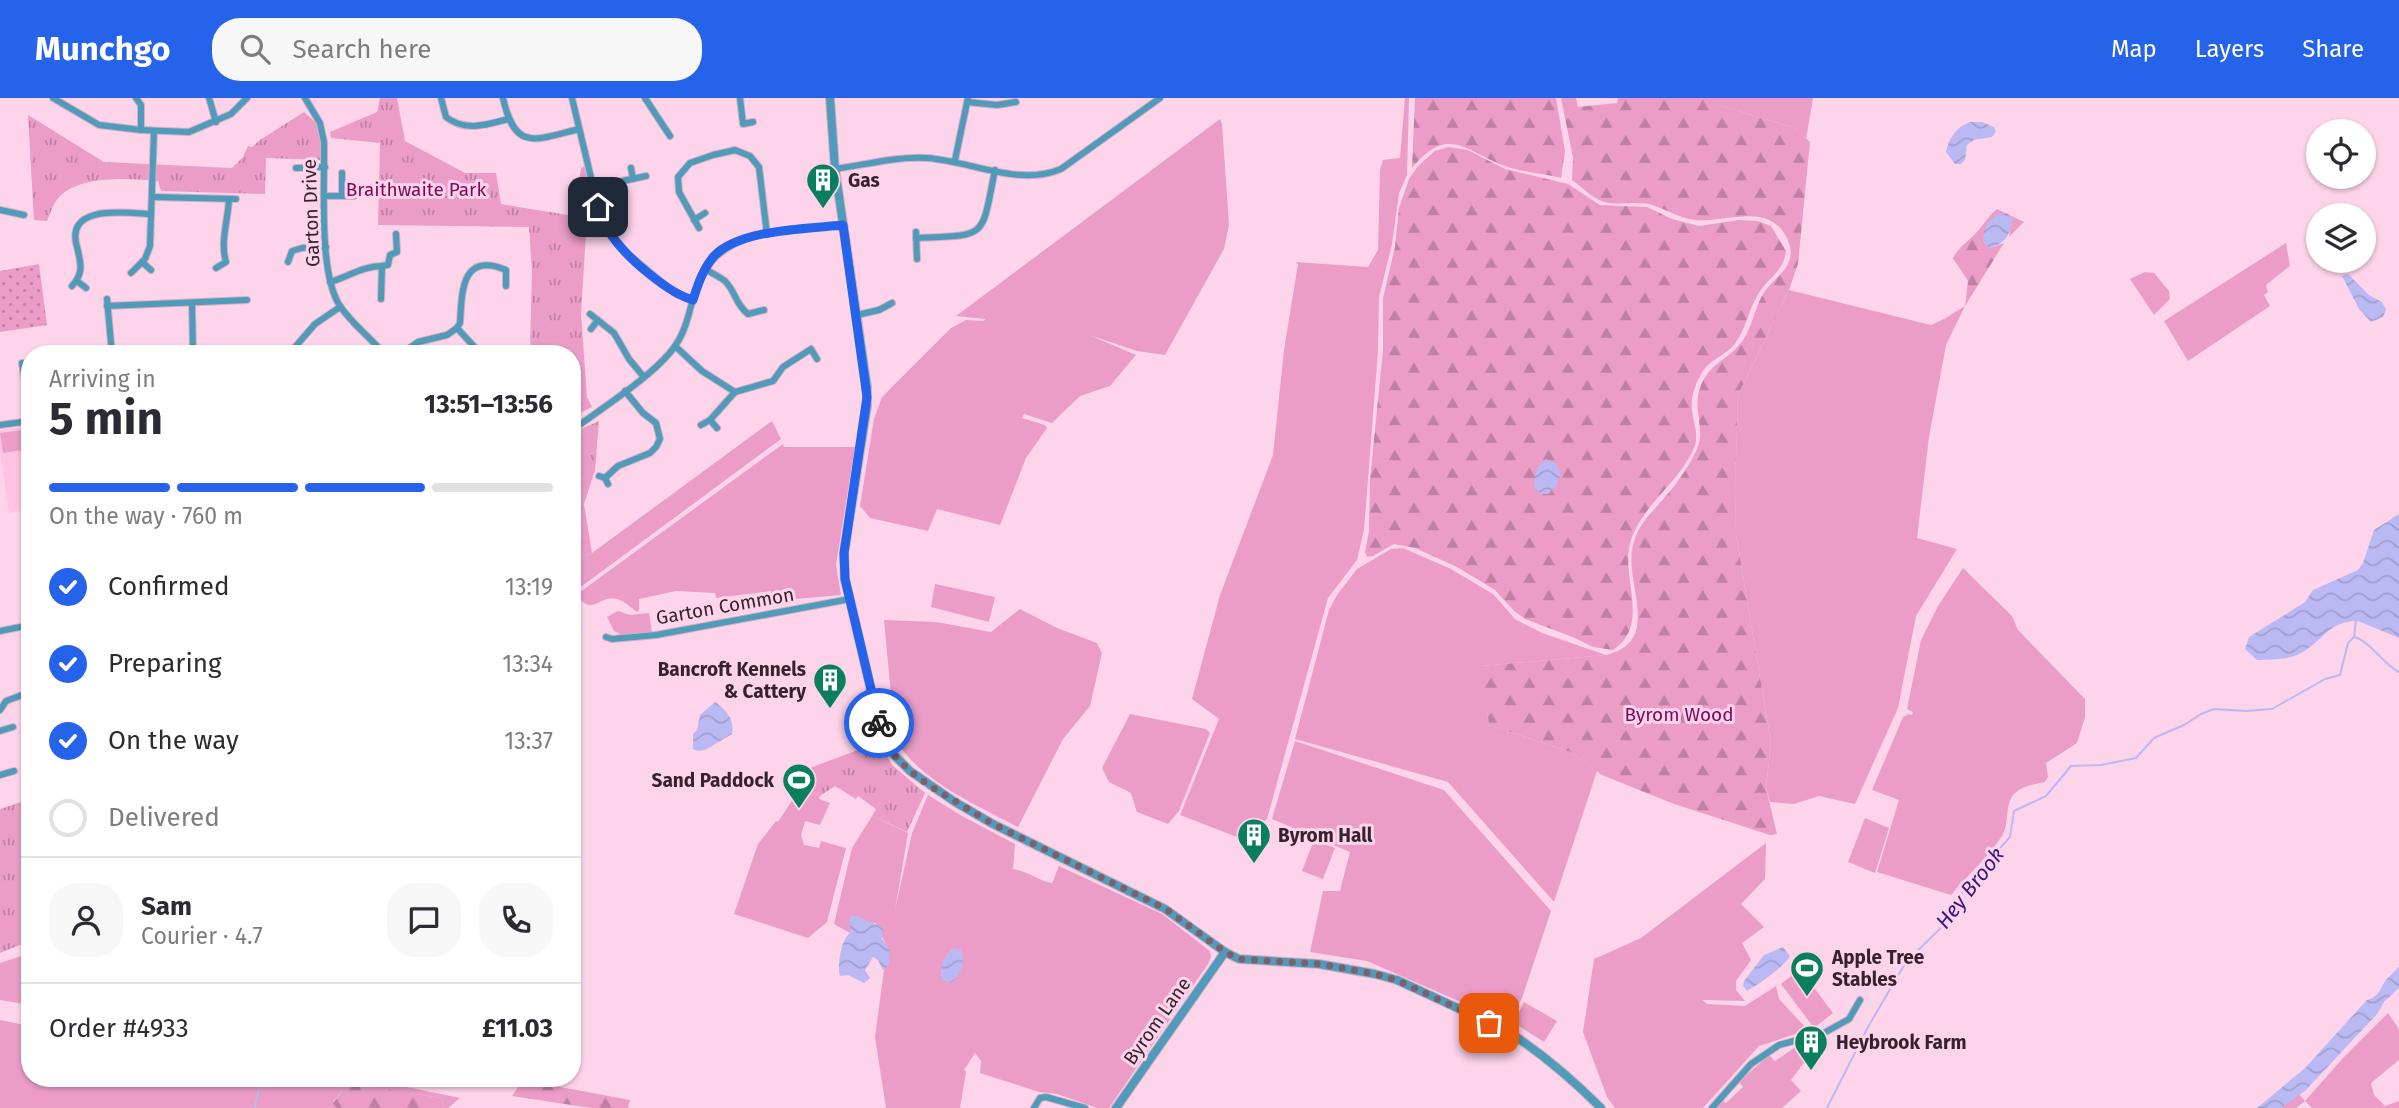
<!DOCTYPE html>
<meta charset="utf-8">
<style>
body{margin:0;font-family:"Fira Sans",sans-serif;background:#f7f7f7;color:#2b2b33;height:100vh;display:flex;flex-direction:column;font-size:26px;white-space:nowrap}
*{box-sizing:border-box;margin:0}
p{font-size:23px;color:#7c7c81}
.icon{flex:none;width:38px;height:38px;fill:none;stroke:currentColor;stroke-width:2;stroke-linecap:round;stroke-linejoin:round}
.map{position:relative;flex:1;overflow:hidden}
.sheet{position:absolute;left:21px;top:247px;width:560px;height:742px;display:flex;flex-direction:column;background:#fff;border-radius:28px;box-shadow:0 2px 5px #0004}
.sheet>*{flex:none}
.fabs{position:absolute;left:2306px;top:21px;display:grid;gap:14px}
.fabs a{display:grid;place-items:center;width:70px;height:70px;border-radius:50%;background:#fff;box-shadow:0 2px 5px #0004;font-size:35px}
.pin{position:absolute;display:grid;place-items:center;width:60px;height:60px;color:#fff;margin:-30px;border-radius:14px;box-shadow:0 4px 10px #0006}
.courier{position:absolute;display:grid;place-items:center;width:70px;height:70px;margin:-35px;border:5px solid #2563eb;border-radius:50%;background:#fff;color:#222;box-shadow:0 2px 9px #0007}
.head em{font-style:normal;font-weight:700}
.head div{display:flex;flex-direction:column-reverse}
.head{display:flex;align-items:center;justify-content:space-between;height:119px;padding:0 28px}
h1{font-size:46px;font-weight:700;line-height:52px}
.bar{display:grid;grid-template-columns:repeat(4,1fr);gap:10px 7px;align-content:center;height:84px;padding:0 28px}
.bar i{height:9px;border-radius:5px;background:#e1e1e2}
.bar .current{background:#2563eb}
.bar p{grid-column:span 4}
.line{display:flex;align-items:center;gap:18px;padding:0 28px;border-top:2px solid #e1e1e2}
.line div{flex:1}
.round{display:grid;place-items:center;flex:none;width:74px;height:74px;border-radius:28px;background:#f7f7f7}
ol{padding:0 28px;list-style:none}
li{display:flex;align-items:center;gap:21px;height:77px}
li p{margin-inline-start:auto}
li .icon{padding:7px;border-radius:50%;background:#2563eb;color:#fff;stroke-width:4}
li:last-child{color:#7c7c81}
li i{width:38px;height:38px;border:4px solid #e1e1e2;border-radius:50%}
header{display:flex;align-items:center;gap:42px;box-sizing:border-box;height:98px;padding:0 35px;background:#2563eb;color:#fff}
header strong{font-size:33px}
nav{display:flex;gap:38px;margin-inline-start:auto;font-size:24px}
.search{width:490px;height:63px;background:#f7f7f7;display:flex;align-items:center;gap:18px;box-sizing:border-box;padding:0 24px;border-radius:28px;color:#7c7c81;font-size:26px}
.map>svg:first-child{display:block}
.built{fill:#ffc3e3}
.grass{fill:#eb9dc8}
.forest{fill:url(#forest-firs)}
.park{fill:url(#park-tufts)}
.garden{fill:url(#garden-dots)}
.water{fill:url(#water-waves)}
.lines{fill:none;stroke-linecap:round;stroke-linejoin:round}
.stream{stroke:#bbb9f3;stroke-width:2}
.minor-casing{stroke:#d6b0c4;stroke-width:8}
.tertiary-casing{stroke:#d6b0c4;stroke-width:10}
.minor{stroke:#4f9bb9;stroke-width:6}
.tertiary{stroke:#4f9bb9;stroke-width:8}
.done{stroke:#7b606e;stroke-width:7;stroke-dasharray:0 12.6}
.route{stroke:#2563eb;stroke-width:9}
.labels{text-anchor:middle;dominant-baseline:central;stroke-width:6;stroke-linejoin:round;paint-order:stroke}
.poi-label{font-size:19px;font-weight:bold;fill:#35222c;stroke:#fed4ea;text-anchor:start}
.park-label{font-size:19px;fill:#7f075a;stroke:#fed4ea}
.street-label{font-size:19px;fill:#35222c;stroke:#fed4ea}
.water-label{font-size:21px;font-style:italic;fill:#351683;stroke:#fed4ea}
</style>
<header>
<strong>Munchgo</strong>
<div class="search"><svg class="icon" aria-label="search" viewBox="0 0 24 24"><circle cx="10" cy="10" r="6"/><path d="M15 15l6 6"/></svg>Search here</div>
<nav><a>Map</a><a>Layers</a><a>Share</a></nav>
</header>
<div class="map">
<svg width="2399" height="1010" viewBox="0 0 2399 1010">
<defs>
<pattern id="forest-firs" width="22" height="20" patternUnits="userSpaceOnUse" patternTransform="scale(1.75)"><rect width="22" height="20" fill="#eb9dc8"/><path d="M5 1l3.5 6h-7zM16 11l3.5 6h-7z" fill="#bf80a3"/></pattern>
<pattern id="park-tufts" width="24" height="20" patternUnits="userSpaceOnUse" patternTransform="scale(1.75)"><rect width="24" height="20" fill="#eb9dc8"/><path d="M3 7l-1-3M5 7V3M7 7l1-3M15 17l-1-3M17 17v-4M19 17l1-3" fill="none" stroke="#bf80a3"/></pattern>
<pattern id="garden-dots" width="8" height="8" patternUnits="userSpaceOnUse" patternTransform="scale(1.75)"><rect width="8" height="8" fill="#eb9dc8"/><path d="M2 2h.1M6 6h.1" fill="none" stroke="#bf80a3" stroke-width="1.8" stroke-linecap="round"/></pattern>
<pattern id="water-waves" width="16" height="10" patternUnits="userSpaceOnUse" patternTransform="scale(1.75)"><rect width="16" height="10" fill="#bbb9f3"/><path d="M0 5q4-4 8 0t8 0" fill="none" stroke="#a19fd0"/></pattern>
</defs>
<rect width="100%" height="100%" fill="#fed4ea"/>
<!-- built -->
<polygon class="built" points="30,328 30,411 9,415 0,354 0,332"/>
<!-- grass -->
<g class="grass">
<polygon points="1405,0 1409,0 1407,77 1399,95 1392,146 1379,199 1378,253 1364,432 1357,462 1328,500 1267,721 1259,728 1237,739 1180,717 1219,621 1192,601 1220,497 1273,357 1284,252 1298,166 1295,164 1368,169 1378,152 1380,72 1383,62 1400,60"/>
<polygon points="1722,0 1813,0 1806,41 1795,30 1722,8"/>
<polygon points="1220,21 1222,26 1229,127 1224,151 1165,257 1137,253 1089,237 1136,257 1110,288 1080,298 1052,325 1024,316 1022,320 1045,327 1047,330 1026,360 1000,427 937,411 928,433 870,420 860,408 874,321 882,299 951,230 966,222 984,223 985,221 956,218"/>
<polygon points="2286,145 2290,168 2266,187 2268,194 2264,197 2270,208 2188,263 2164,223"/>
<polygon points="2145,174 2154,175 2169,193 2170,201 2154,217 2130,181"/>
<polygon points="1789,192 1931,227 1944,221 1965,208 1946,247 1929,339 1917,440 1957,451 1916,518 1898,610 1855,706 1819,698 1794,706 1770,704 1766,690 1771,645 1736,436 1735,391 1738,297"/>
<polygon points="772,323 781,341 574,494 572,490 572,463 592,455"/>
<path d="M783,346L784,349H855L836,467L841,497L773,503L771,493L716,500L715,495L676,493L639,501V512L637,514C632,510 624,503 617,501C597,497 594,519 576,497Z"/>
<polygon points="1403,450 1451,471 1493,496 1515,521 1542,535 1606,557 1481,568 1489,627 1570,654 1597,673 1554,804 1448,684 1295,641 1329,512 1337,497 1357,471 1391,451"/>
<path d="M1963,470L2012,518L2018,532L2085,601V619L2077,645L2046,665L2048,679L2045,684C2034,686 2022,688 2014,696C2004,707 2010,725 2002,738C1988,759 1967,778 1951,797L1877,774L1899,702L1872,692L1903,619L1908,616L1912,617L1913,614L1907,611L1921,542L1938,508Z"/>
<polygon points="935,486 995,499 989,524 931,509"/>
<path d="M1020,511L1057,530L1097,545L1102,555L1090,608L1063,641L1018,729C976,707 920,683 895,641L884,522L936,524L991,534Z"/>
<polygon points="618,513 630,517 649,515 652,534 622,537 614,533 607,519"/>
<polygon points="1130,616 1206,631 1210,635 1179,713 1168,726 1137,714 1131,695 1109,684 1102,670"/>
<polygon points="1295,643 1444,692 1551,813 1522,900 1509,925 1367,863 1310,854 1323,793 1340,793 1350,754 1272,721"/>
<polygon points="802,687 820,698 819,701 830,705 820,727 805,723 801,737 804,747 819,750 821,743 846,750 827,824 808,840 734,816 758,746 776,723 778,724"/>
<path d="M928,697L962,718L1015,746L1013,771C1027,773 1039,783 1052,785L1059,768L1162,816L1210,853L1211,859L1208,866L1109,1010H1097L1057,996L1039,994L980,975L981,963L975,955L964,972L966,974L960,1010H886L875,939L887,849L876,825L866,824L857,818L850,835L834,826L852,750L872,718L908,735L895,812L912,735Z"/>
<polygon points="1865,720 1889,730 1875,775 1848,764"/>
<polygon points="1314,742 1335,750 1323,781 1302,773"/>
<polygon points="1766,745 1765,781 1741,806 1764,829 1742,845 1751,862 1736,883 1736,892 1745,903 1702,902 1707,906 1745,908 1776,888 1779,901 1808,932 1759,948 1703,1010 1615,1010 1607,999 1583,934 1594,861 1641,840"/>
<polygon points="30,855 30,907 0,902 0,865"/>
<polygon points="1800,871 1833,915 1814,930 1781,886"/>
<polygon points="1524,904 1557,923 1544,944 1514,925"/>
<polygon points="2388,915 2399,931 2399,962 2371,985 2374,997 2385,1008 2399,1003 2399,1010 2312,1010 2305,1003 2296,1010 2281,1010 2299,996 2305,1003 2343,960"/>
<polygon points="0,922 30,928 30,980 363,980 460,1000 448,1010 444,1010 441,1000 337,984 343,992 333,1004 336,1010 0,1010"/>
<polygon points="1797,948 1809,958 1791,982 1801,993 1782,1010 1714,1010 1722,1002 1726,1005 1743,989 1739,984 1769,957 1775,963"/>
</g>
<!-- forest -->
<g class="forest">
<path d="M1415,0H1556L1565,53L1561,80C1541,75 1517,74 1497,65C1459,47 1445,31 1412,70Z"/>
<path d="M1561,0H1576L1578,9L1617,5L1618,0H1722V8L1795,30L1810,44L1798,166L1789,192L1738,297L1735,391L1736,436L1771,645L1766,690L1777,736L1770,737L1674,706L1602,677L1570,654L1489,627L1480,568L1606,557C1664,543 1623,484 1633,447C1639,424 1651,416 1665,399C1676,387 1691,365 1697,351C1705,334 1695,316 1698,298C1705,264 1727,265 1743,242C1752,229 1754,212 1762,198C1772,178 1801,170 1787,140C1769,103 1725,125 1695,122C1680,120 1669,113 1655,108C1640,102 1623,107 1608,105C1595,103 1582,89 1572,82L1573,60Z"/>
<path d="M1448,49L1468,52L1505,71L1568,86L1600,107L1647,109L1672,121L1699,128L1739,122L1758,123L1771,128L1786,153C1784,172 1771,178 1761,192C1748,209 1747,233 1732,249C1723,258 1710,262 1703,273C1696,284 1690,299 1692,313C1694,326 1699,337 1694,350C1679,385 1643,406 1631,442C1619,478 1652,526 1613,552L1593,549L1575,540L1525,521L1514,513L1495,492L1457,469L1415,450L1394,446L1373,458L1367,459L1365,454L1369,433L1370,381L1383,252V200L1395,149L1399,110L1409,81L1418,68L1435,53Z"/>
<path d="M1997,111L2024,124L2009,139L2012,120L1990,150L2004,145L1965,208L1968,183L1953,160C1958,150 1965,146 1973,138C1982,130 1987,119 1997,111Z"/>
<polygon points="523,982 630,1002 628,1010 591,1010 512,998"/>
<polygon points="336,983 441,1000 444,1010 336,1010 333,1005 343,992"/>
</g>
<!-- park -->
<g class="park">
<polygon points="380,0 397,0 405,43 465,75 496,75 501,106 574,118 581,70 585,68 600,128 586,136 581,215 587,299 592,309 572,319 572,256 530,255 532,173 529,129 378,127 380,45 331,40 330,34 377,14"/>
<path d="M304,14L322,30L325,62L266,60L265,96L161,93L158,83C130,80 81,77 60,98C54,104 50,115 47,123L34,122L28,17L104,64L232,70L243,59L248,48L252,49L260,42Z"/>
<polygon points="599,323 595,372 584,406 592,455 572,463 572,335"/>
<polygon points="30,331 30,351 3,355 0,335"/>
<polygon points="879,644 892,667 925,695 907,734 872,718 876,711 858,698 856,701 835,688 820,698 802,687 802,673"/>
<polygon points="30,701 30,843 0,855 0,711"/>
</g>
<!-- garden -->
<polygon class="garden" points="39,166 47,227 0,234 0,173"/>
<!-- water -->
<g class="water">
<path d="M1970,24H1982L1994,29L1996,34L1992,39L1974,42L1967,47L1965,62L1961,66H1955L1946,54C1949,40 1956,29 1970,24Z"/>
<path d="M2002,115L2013,120C2009,138 2007,144 1990,150L1983,144C1983,129 1988,121 2002,115Z"/>
<polygon points="2348,176 2369,197 2382,204 2386,212 2383,219 2371,224 2359,211 2342,178"/>
<path d="M1546,361L1555,365L1561,374L1556,388L1548,396H1541L1534,389C1534,377 1537,368 1546,361Z"/>
<path d="M2399,416V540L2358,523C2330,522 2323,543 2301,555C2290,562 2270,561 2257,562L2245,551L2249,539L2305,504L2313,492L2358,472L2363,465L2374,432Z"/>
<path d="M715,604C726,612 735,621 732,636L705,652L698,653L693,651V636L697,632L700,617Z"/>
<path d="M852,818H857C866,824 875,824 883,830L882,841L890,852L889,866L883,872L878,862L873,859L865,872L870,880L864,885L848,877L840,878C837,868 841,841 850,835L849,822Z"/>
<path d="M1783,849L1790,858C1785,868 1758,887 1747,893L1743,888L1744,883L1764,857Z"/>
<path d="M953,850L961,852C966,863 960,878 951,885L941,881C940,868 943,859 953,850Z"/>
<path d="M2399,869V890L2384,904L2378,915L2305,993L2281,1010H2257L2305,970L2367,902C2380,898 2379,892 2386,882C2390,877 2395,873 2399,869Z"/>
</g>
<g class="lines">
<!-- stream -->
<g class="stream">
<polyline points="2354,538 2356,523"/>
<polyline points="255,1010 261,980"/>
<path d="M1827,1010L1868,929L1906,864L1952,819L1963,792L2010,739L2014,713L2046,698L2071,668L2101,667L2136,660L2154,640L2184,627L2201,616L2214,611L2246,613L2272,611L2325,581L2340,577L2348,545L2354,539C2369,542 2384,567 2399,574"/>
</g>
<!-- minor casing -->
<g class="minor-casing">
<g id="minor">
<polyline points="53,0 99,27 141,32 189,34 231,16 247,0"/>
<polyline points="136,0 141,7 141,32"/>
<polyline points="209,0 216,24"/>
<path d="M305,0L320,25L324,44C325,86 318,175 340,208C352,226 370,239 384,256"/>
<path d="M441,0L446,19C465,34 486,27 508,21"/>
<path d="M503,0C515,54 535,42 579,31"/>
<polyline points="572,0 598,109 610,135 629,157 676,196 693,202"/>
<polyline points="645,0 670,38"/>
<polyline points="740,0 743,26 753,24"/>
<polyline points="967,4 997,7 1016,4"/>
<polyline points="955,62 968,0"/>
<polyline points="296,70 325,69"/>
<polyline points="631,70 633,81"/>
<path d="M835,71C865,67 897,58 927,60C971,63 1018,89 1061,71L1160,0"/>
<polyline points="594,89 646,78"/>
<polyline points="325,98 354,98"/>
<polyline points="342,98 342,75"/>
<polyline points="152,99 236,101"/>
<polyline points="0,112 24,117"/>
<polyline points="694,122 705,115"/>
<polyline points="699,130 679,94 678,79 690,65 713,57 735,52 750,58 759,69 767,136"/>
<polyline points="916,134 917,161"/>
<path d="M916,140C988,137 981,142 995,72"/>
<polyline points="142,164 151,172"/>
<polyline points="288,164 292,153 302,150 326,149"/>
<polyline points="382,168 388,167 390,157 397,154 396,136"/>
<path d="M216,170L226,164C220,143 228,123 229,101"/>
<path d="M705,171C711,175 719,178 725,183C736,194 735,206 748,216L764,212"/>
<polyline points="131,175 145,161 150,148 154,33"/>
<polyline points="77,183 86,190"/>
<path d="M330,184C348,179 362,168 382,168L381,201"/>
<path d="M72,188C84,175 81,165 77,149C64,105 128,115 151,116"/>
<polyline points="107,201 112,256"/>
<polyline points="192,205 193,256"/>
<polyline points="107,208 247,202"/>
<polyline points="590,216 614,235 629,261 643,278"/>
<polyline points="857,217 879,212 892,205"/>
<path d="M457,230L460,225C462,194 461,153 506,172V188"/>
<polyline points="457,230 481,256"/>
<polyline points="591,231 598,222"/>
<polyline points="675,248 702,273 735,294 773,283 783,269 811,251 817,261"/>
<polyline points="289,256 315,226 340,209"/>
<polyline points="401,256 418,244 447,237 457,230"/>
<polyline points="22,265 30,312"/>
<polyline points="710,322 735,294"/>
<polyline points="0,327 30,323"/>
<polyline points="701,327 710,322 717,330"/>
<path d="M572,332C600,312 657,275 675,248C690,227 690,201 701,179C724,129 796,132 843,127"/>
<polyline points="599,378 605,380 608,386"/>
<polyline points="605,380 618,368 650,355 656,349 660,341 656,325 643,315 625,293"/>
<polyline points="30,502 30,519"/>
<polyline points="0,533 30,527"/>
<polyline points="606,539 612,541 656,537 850,501"/>
<polyline points="0,612 6,603 30,594"/>
<polyline points="0,633 13,629"/>
<polyline points="0,677 14,673"/>
<polyline points="1034,1010 1040,1000 1046,999 1085,1010"/>
<polyline points="1712,1010 1751,966 1779,947 1824,935 1849,921 1860,902"/>
</g>
</g>
<!-- tertiary casing -->
<g class="tertiary-casing">
<g id="tertiary">
<path d="M830,0L835,71L867,289V308L844,455L845,481L879,626L892,655L910,673L955,704L993,726L1165,811L1225,854L1239,861L1319,866L1375,876L1397,882L1507,933C1542,955 1572,981 1601,1010"/>
<polyline points="1116,1010 1225,854"/>
</g>
</g>
<!-- minor -->
<use href="#minor" class="minor"/>
<!-- tertiary -->
<use href="#tertiary" class="tertiary"/>
</g>
<g class="lines">
<!-- done -->
<polyline class="done" points="879,625 892,655 910,673 930,688 993,726 1166,811 1225,854 1239,861 1320,866 1375,876 1397,882 1489,925"/>
<!-- route -->
<path class="route" d="M598,109C602,119 606,129 612,138C627,160 668,195 693,202C698,186 703,171 714,158C740,131 807,131 843,127L867,299L844,455L845,481L879,625"/>
</g>
<!-- icons -->
<defs>
<g id="building-pin" transform="scale(1.75)"><path d="M0 17L-7.5 6A9.5 9.5 0 1 1 7.5 6Z" fill="#0a7f5d" stroke="#fed4ea"/><path d="M-4-6H4V6H1V3H-1V6H-4ZM-2.5-4.3h1.7v1.8h-1.7ZM.8-4.3h1.7v1.8H.8ZM-2.5-1h1.7V.8h-1.7ZM.8-1h1.7V.8H.8Z" fill="#fff"/></g>
<g id="stadium-pin" transform="scale(1.75)"><path d="M0 17L-7.5 6A9.5 9.5 0 1 1 7.5 6Z" fill="#0a7f5d" stroke="#fed4ea"/><path d="M0-5a6.5 5 0 1 0 0 10a6.5 5 0 1 0 0-10ZM-3.5-1.8h7v3.6h-7Z" fill="#fff"/></g>
</defs>
<g fill-rule="evenodd">
<use href="#building-pin" x="823" y="82"/>
<use href="#building-pin" x="830" y="582"/>
<use href="#stadium-pin" x="799" y="682"/>
<use href="#building-pin" x="1254" y="737"/>
<use href="#stadium-pin" x="1807" y="870"/>
<use href="#building-pin" x="1811" y="944"/>
</g>
<g class="labels">
<!-- poi labels -->
<g class="poi-label">
<text x="848" y="82">Gas</text>
<text x="806" y="571" text-anchor="end">Bancroft Kennels<tspan x="806" dy="22">&amp; Cattery</tspan></text>
<text x="774" y="682" text-anchor="end">Sand Paddock</text>
<text x="1278" y="737">Byrom Hall</text>
<text x="1832" y="859">Apple Tree<tspan x="1832" dy="22">Stables</tspan></text>
<text x="1836" y="944">Heybrook Farm</text>
</g>
<!-- park labels -->
<g class="park-label">
<text x="416" y="91">Braithwaite Park</text>
<text x="1679" y="616">Byrom Wood</text>
</g>
<!-- street labels -->
<g class="street-label">
<text transform="translate(311 115) rotate(-92)">Garton Drive</text>
<text transform="translate(725 508) rotate(-10)">Garton Common</text>
<text transform="translate(1157 923) rotate(-55)">Byrom Lane</text>
</g>
<!-- water labels -->
<g class="water-label">
<text transform="translate(1970 790) rotate(-52)">Hey Brook</text>
</g>
</g>
</svg>
<div class="fabs">
<a><svg class="icon" aria-label="locate" viewBox="0 0 24 24"><circle cx="12" cy="12" r="6"/><path d="M12 2v4M12 18v4M2 12h4M18 12h4"/></svg></a>
<a><svg class="icon" aria-label="layers" viewBox="0 0 24 24"><path d="M12 4l9 5-9 5-9-5zM3 14l9 5 9-5"/></svg></a>
</div>
<div class="pin" style="left:1489px;top:925px;background:#ea580c"><svg class="icon" aria-label="bag" viewBox="0 0 24 24"><path d="M5 8h14l-1 12H6zM9 8a3 3 0 0 1 6 0"/></svg></div>
<div class="pin" style="left:598px;top:109px;background:#1f2937"><svg class="icon" aria-label="home" viewBox="0 0 24 24"><path d="M3 11l9-7 9 7M6 9v11h12V9"/></svg></div>
<div class="courier" style="left:879px;top:625px"><svg class="icon" aria-label="bike" viewBox="0 0 24 24"><circle cx="6" cy="16" r="4"/><circle cx="18" cy="16" r="4"/><path d="M6 16l4-8h5l3 8M10 8l3 8H6M13 5h3"/></svg></div>
<section class="sheet">
<div class="head"><div><h1>5 min</h1><p>Arriving in</p></div><em>13:51–13:56</em></div>
<div class="bar"><i class="current"></i><i class="current"></i><i class="current"></i><i></i><p>On the way · 760 m</p></div>
<ol>
<li><svg class="icon" aria-label="check" viewBox="0 0 24 24"><path d="M5 12l5 5 9-10"/></svg>Confirmed<p>13:19</p></li>
<li><svg class="icon" aria-label="check" viewBox="0 0 24 24"><path d="M5 12l5 5 9-10"/></svg>Preparing<p>13:34</p></li>
<li><svg class="icon" aria-label="check" viewBox="0 0 24 24"><path d="M5 12l5 5 9-10"/></svg>On the way<p>13:37</p></li>
<li><i></i>Delivered</li>
</ol>
<div class="line" style="height:126px"><a class="round"><svg class="icon" aria-label="person" viewBox="0 0 24 24"><circle cx="12" cy="8" r="4"/><path d="M4 21q1-7 8-7t8 7"/></svg></a><div><b>Sam</b><p>Courier · 4.7</p></div><a class="round"><svg class="icon" aria-label="chat" viewBox="0 0 24 24"><path d="M4 5h16v11H9l-5 4z"/></svg></a><a class="round"><svg class="icon" aria-label="phone" viewBox="0 0 24 24"><path d="M5 4h4l2 5-3 2q2 4 5 5l2-3 5 2v4C11 20 4 13 5 4z"/></svg></a></div>
<div class="line" style="height:91px"><div>Order #4933</div><b>£11.03</b></div>
</section>
</div>
